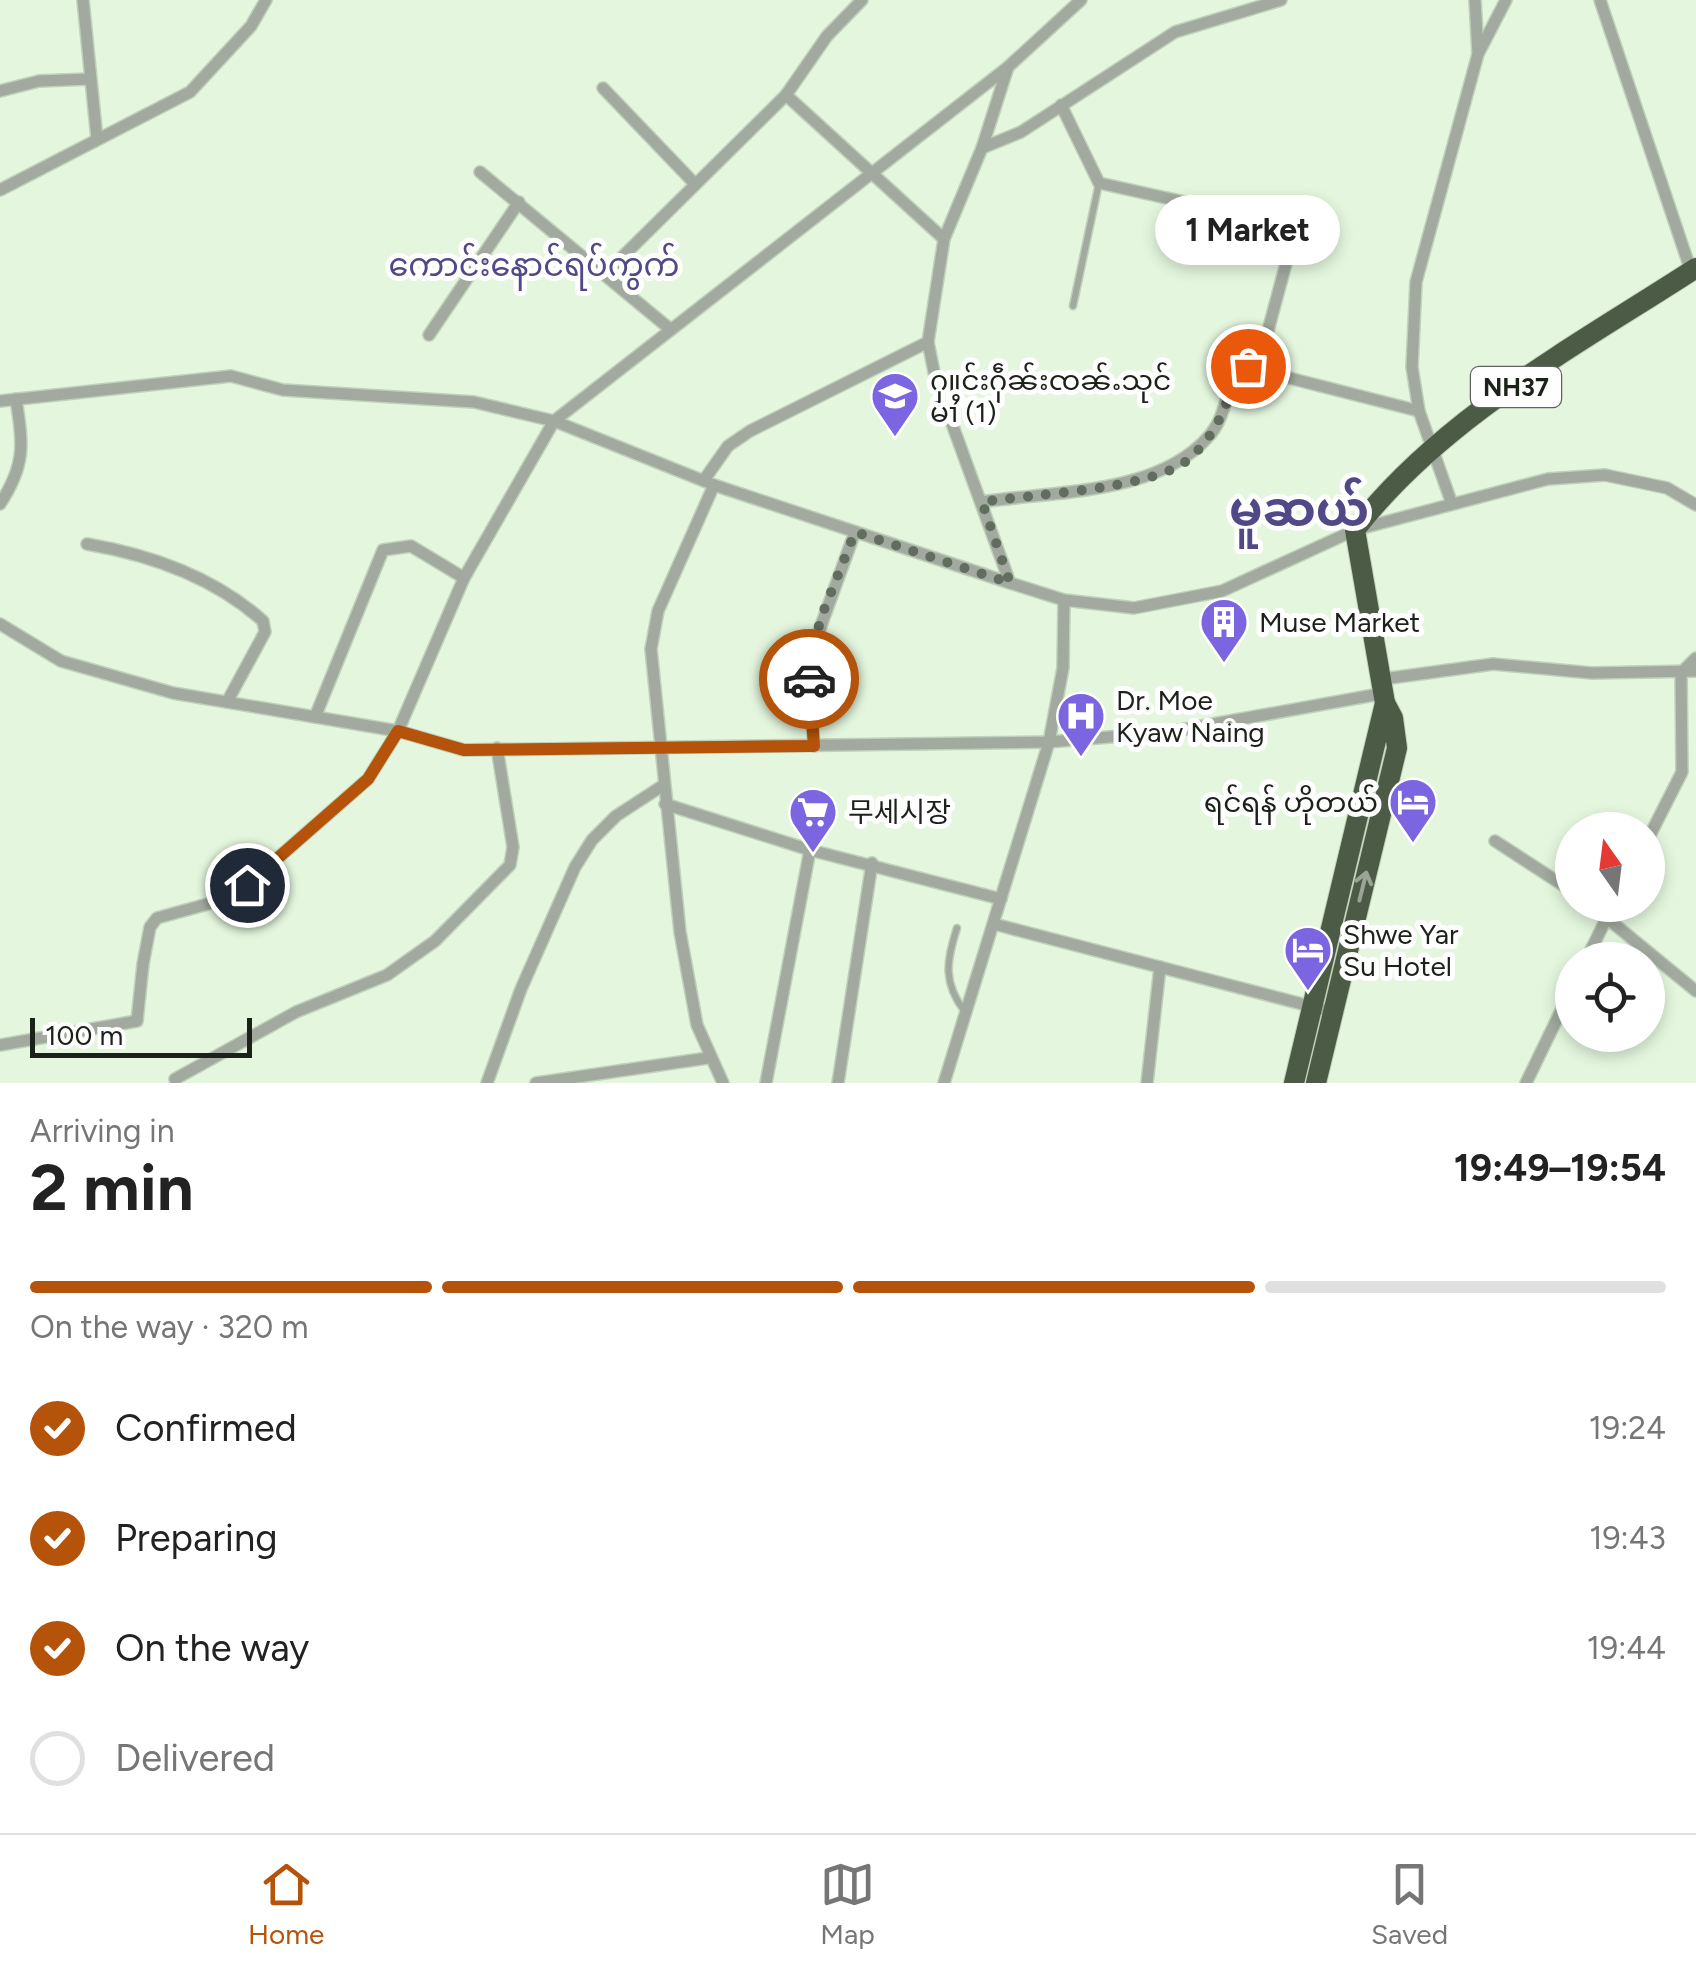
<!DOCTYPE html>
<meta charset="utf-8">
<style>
body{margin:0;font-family:Figtree,"Noto Sans KR","Noto Sans Myanmar",sans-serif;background:#f2f2f2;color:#222;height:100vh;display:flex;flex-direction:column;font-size:38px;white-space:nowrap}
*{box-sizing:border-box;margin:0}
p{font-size:32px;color:#767676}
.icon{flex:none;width:55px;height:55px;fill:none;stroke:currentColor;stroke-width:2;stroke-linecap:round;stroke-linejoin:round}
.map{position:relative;height:1083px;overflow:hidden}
.drawer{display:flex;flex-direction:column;background:#fff;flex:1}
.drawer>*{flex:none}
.needle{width:65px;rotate:346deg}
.controls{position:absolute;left:1555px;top:812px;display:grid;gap:20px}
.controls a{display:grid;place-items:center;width:110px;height:110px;border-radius:50%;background:#fff;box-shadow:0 5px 15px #0003;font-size:50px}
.scale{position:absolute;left:30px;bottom:25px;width:222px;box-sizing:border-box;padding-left:10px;border:5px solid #1b2219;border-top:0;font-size:28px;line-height:35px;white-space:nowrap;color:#1b2219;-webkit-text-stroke:8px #fefefe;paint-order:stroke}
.pin{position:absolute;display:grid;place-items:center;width:85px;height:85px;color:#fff;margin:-42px;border:5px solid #fff;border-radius:50%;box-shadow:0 2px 10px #0007}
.courier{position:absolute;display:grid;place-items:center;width:100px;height:100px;margin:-50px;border:8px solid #b45309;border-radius:50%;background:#fff;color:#222;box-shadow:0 2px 12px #0007}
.bubble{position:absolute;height:70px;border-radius:35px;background:#fff;box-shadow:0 5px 15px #0003;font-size:32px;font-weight:700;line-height:70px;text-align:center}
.summary em{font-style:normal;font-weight:700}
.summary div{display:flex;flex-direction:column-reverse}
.summary{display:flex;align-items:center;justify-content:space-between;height:170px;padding:0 30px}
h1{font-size:65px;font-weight:700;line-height:75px}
.bar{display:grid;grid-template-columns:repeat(4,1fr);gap:15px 10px;align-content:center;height:120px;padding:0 30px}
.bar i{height:12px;border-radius:8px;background:#e0e0e0}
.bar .selected{background:#b45309}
.bar p{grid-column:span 4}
ol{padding:0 30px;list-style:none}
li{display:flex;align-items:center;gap:30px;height:110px}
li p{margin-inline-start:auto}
li .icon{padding:10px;border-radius:50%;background:#b45309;color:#fff;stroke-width:4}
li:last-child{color:#767676}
li i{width:55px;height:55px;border:5px solid #e0e0e0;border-radius:50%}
.dock{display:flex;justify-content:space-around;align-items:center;height:140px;border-top:2px solid #e0e0e0;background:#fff;font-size:28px;color:#767676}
.dock a{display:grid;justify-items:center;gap:5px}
.dock .selected{color:#b45309}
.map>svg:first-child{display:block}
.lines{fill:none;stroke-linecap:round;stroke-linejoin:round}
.lane-casing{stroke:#c0d1bb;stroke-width:9}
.street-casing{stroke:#c0d1bb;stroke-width:14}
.highway-casing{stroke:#c0d1bb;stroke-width:22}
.lane{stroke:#a2aa9f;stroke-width:6}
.street{stroke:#a2aa9f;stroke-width:11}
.highway{stroke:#4b5b45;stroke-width:20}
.oneway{stroke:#9ca498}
.done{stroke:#616d5e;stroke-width:10;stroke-dasharray:0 18}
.route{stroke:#b45309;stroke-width:12}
.labels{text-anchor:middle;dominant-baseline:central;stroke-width:10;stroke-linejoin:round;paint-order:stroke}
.shield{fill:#fefefe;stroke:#5f645e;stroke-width:2.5}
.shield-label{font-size:25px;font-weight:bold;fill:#1b2219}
.poi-label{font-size:28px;fill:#1b2219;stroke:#fefefe;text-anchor:start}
.quarter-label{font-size:32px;fill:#514987;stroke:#fefefe}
.town-label{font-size:48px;font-weight:bold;fill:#514987;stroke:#fefefe}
</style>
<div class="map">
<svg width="1696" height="1083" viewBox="0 0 1696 1083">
<rect width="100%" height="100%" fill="#e4f7de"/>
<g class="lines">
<!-- lane casing -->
<g class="lane-casing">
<g id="lane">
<polyline points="1073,306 1099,183"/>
<path d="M957,928C946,962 943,983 965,1012"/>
</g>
</g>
<!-- street casing -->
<g class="street-casing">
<g id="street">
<polyline points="83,0 97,139"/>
<polyline points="1600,0 1691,271"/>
<polyline points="1478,54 1506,0"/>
<polyline points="603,88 695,184"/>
<polyline points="0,91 39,81 90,79"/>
<polyline points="786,95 944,239"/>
<polyline points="1061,105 1099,183 1275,222 1289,233 1291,245 1258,368"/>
<polyline points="982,148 1021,132 1175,32 1281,0"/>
<polyline points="480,172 670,329"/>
<polyline points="0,190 190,92 251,26 266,0"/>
<polyline points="607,272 786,95 827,36 862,0"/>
<polyline points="429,335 519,202"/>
<polyline points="928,342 935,377 1010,583"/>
<polyline points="0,401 231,376 283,390 474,402 554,421 714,485 1010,583 1064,600 1134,608 1222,591 1355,530 1548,479 1605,475 1667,488 1696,505"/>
<polyline points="704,480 728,446 750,431 928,342 944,239 982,148 1008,67"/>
<polyline points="714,485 658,611 651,649 680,932 697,1025 723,1083"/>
<path d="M981,502C1055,491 1158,495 1209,436C1227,416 1226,385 1242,366L1419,411"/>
<path d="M0,504C26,464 23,445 16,399"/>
<polyline points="1452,504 1419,411 1412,367 1416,282 1478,54 1475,0"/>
<path d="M87,544C151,555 214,577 263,621L265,632L227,702"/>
<polyline points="0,624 61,661 173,693 398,731 464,750 1049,742 1169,732 1385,693"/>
<polyline points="1383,679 1493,664 1592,673 1696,671"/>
<polyline points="315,717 383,550 411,546 464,578"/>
<polyline points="814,746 809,682 814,645 855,532"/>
<polyline points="665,804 810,850 1001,899"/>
<polyline points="1648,839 1682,772 1681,673 1696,658"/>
<polyline points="1495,841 1572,891"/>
<polyline points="1591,905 1696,991"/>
<polyline points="994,924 1333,1012"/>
<polyline points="1586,960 1613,905"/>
<polyline points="0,1045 137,1021 143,964 150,927 157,918 215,902 247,885 368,779 398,731 464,578 554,421 1008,67 1081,0"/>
<polyline points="175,1079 296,1012 387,975 435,941 510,865 513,847 497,748"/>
<polyline points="487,1083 521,989 575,867 592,840 616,816 662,786"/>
<polyline points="536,1083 708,1058"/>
<polyline points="766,1083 810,850"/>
<polyline points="838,1083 872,863"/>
<polyline points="944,1083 1049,742 1063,668 1064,600"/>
<polyline points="1147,1083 1160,967"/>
<polyline points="1526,1083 1572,988"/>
</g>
</g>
<!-- highway casing -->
<g class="highway-casing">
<g id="highway">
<path d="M1294,1083L1385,703L1355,530C1441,418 1579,344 1696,268"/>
<polyline points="1316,1083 1397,748 1393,718 1385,703"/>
</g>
</g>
<!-- lane -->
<use href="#lane" class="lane"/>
<!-- street -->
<use href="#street" class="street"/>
<!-- highway -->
<use href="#highway" class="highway"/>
</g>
<!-- one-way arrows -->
<defs><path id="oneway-shaft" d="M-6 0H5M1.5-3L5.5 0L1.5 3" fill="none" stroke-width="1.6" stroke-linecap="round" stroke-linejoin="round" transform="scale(2.5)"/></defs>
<use class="oneway" href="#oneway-shaft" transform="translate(1363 886) rotate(-76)"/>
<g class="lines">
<!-- done -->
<path class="done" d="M809,679L820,620L855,532L1010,583L982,502C1033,494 1145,490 1185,462C1215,439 1227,405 1238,370L1248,366"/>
<!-- route -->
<polyline class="route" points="247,885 368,779 398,731 464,750 814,746 809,679"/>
</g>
<!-- icons -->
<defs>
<g id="school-pin" transform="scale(2.5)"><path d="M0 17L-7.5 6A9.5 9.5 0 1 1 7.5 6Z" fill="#7b65e0" stroke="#fefefe"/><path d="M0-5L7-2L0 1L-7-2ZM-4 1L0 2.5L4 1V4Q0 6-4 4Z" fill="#fff"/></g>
<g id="building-pin" transform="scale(2.5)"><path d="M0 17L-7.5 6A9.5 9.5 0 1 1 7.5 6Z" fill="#7b65e0" stroke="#fefefe"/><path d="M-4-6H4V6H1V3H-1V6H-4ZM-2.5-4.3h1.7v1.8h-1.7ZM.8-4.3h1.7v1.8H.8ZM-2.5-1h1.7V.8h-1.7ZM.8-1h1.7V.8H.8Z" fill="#fff"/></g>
<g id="hospital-pin" transform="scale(2.5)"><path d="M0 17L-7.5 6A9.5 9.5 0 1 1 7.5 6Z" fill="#7b65e0" stroke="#fefefe"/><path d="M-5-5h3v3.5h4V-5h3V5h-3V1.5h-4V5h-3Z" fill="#fff"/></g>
<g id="hotel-pin" transform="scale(2.5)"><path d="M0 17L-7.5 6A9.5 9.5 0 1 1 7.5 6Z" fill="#7b65e0" stroke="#fefefe"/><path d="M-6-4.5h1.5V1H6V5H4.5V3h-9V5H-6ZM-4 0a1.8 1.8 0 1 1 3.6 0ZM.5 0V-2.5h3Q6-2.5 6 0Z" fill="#fff"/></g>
<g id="supermarket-pin" transform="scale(2.5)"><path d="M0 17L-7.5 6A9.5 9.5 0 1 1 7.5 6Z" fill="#7b65e0" stroke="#fefefe"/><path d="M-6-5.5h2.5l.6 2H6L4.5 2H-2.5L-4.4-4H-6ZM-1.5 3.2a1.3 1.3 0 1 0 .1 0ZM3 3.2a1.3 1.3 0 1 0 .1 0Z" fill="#fff"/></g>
</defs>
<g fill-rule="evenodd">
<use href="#school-pin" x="895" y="396"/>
<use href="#building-pin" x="1224" y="622"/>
<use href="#hospital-pin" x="1081" y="716"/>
<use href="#hotel-pin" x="1413" y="802"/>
<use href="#supermarket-pin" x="813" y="812"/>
<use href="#hotel-pin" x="1308" y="950"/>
</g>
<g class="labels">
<!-- shield labels -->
<rect class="shield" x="1471" y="367" width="90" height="40" rx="8"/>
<g class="shield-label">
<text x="1516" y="387">NH37</text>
</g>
<!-- poi labels -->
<g class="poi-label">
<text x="930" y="380">ႁူင်းႁဵၼ်းၸၼ်ႉသုင်<tspan x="930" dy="32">မၢႆ (1)</tspan></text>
<text x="1259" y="622">Muse Market</text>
<text x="1116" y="700">Dr. Moe<tspan x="1116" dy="32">Kyaw Naing</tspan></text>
<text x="1378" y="802" text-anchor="end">ရင်ရန် ဟိုတယ်</text>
<text x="848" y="812">무세시장</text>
<text x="1343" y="934">Shwe Yar<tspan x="1343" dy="32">Su Hotel</tspan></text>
</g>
<!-- quarter labels -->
<g class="quarter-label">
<text x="534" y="265">ကောင်းနောင်ရပ်ကွက်</text>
</g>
<!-- town labels -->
<g class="town-label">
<text x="1299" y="509">မူဆယ်</text>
</g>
</g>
</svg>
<div class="controls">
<a><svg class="needle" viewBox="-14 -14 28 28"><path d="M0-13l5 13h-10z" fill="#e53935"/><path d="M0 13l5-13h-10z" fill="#767676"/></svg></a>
<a><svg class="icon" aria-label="locate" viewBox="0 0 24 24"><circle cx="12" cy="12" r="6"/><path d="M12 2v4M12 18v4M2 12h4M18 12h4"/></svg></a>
</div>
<div class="scale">100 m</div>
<div class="pin" style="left:1248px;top:366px;background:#ea580c"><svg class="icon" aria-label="bag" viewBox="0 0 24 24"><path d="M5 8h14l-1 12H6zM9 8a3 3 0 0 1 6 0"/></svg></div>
<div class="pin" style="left:247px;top:885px;background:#1f2937"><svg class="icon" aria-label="home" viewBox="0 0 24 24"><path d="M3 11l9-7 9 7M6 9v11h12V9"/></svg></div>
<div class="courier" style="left:809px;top:679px"><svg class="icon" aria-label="car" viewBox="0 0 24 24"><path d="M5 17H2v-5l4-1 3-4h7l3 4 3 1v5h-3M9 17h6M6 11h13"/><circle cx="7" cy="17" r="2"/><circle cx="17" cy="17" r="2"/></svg></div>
<div class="bubble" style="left:1155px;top:195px;width:185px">1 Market</div>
</div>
<section class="drawer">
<div class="summary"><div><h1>2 min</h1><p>Arriving in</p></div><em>19:49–19:54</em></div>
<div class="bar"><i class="selected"></i><i class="selected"></i><i class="selected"></i><i></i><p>On the way · 320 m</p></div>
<ol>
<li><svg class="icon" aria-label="check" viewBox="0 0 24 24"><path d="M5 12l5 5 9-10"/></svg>Confirmed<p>19:24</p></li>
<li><svg class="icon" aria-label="check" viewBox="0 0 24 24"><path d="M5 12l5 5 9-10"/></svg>Preparing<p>19:43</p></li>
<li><svg class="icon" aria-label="check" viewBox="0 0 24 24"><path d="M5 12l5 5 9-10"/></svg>On the way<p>19:44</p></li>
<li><i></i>Delivered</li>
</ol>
</section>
<nav class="dock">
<a class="selected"><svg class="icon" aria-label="home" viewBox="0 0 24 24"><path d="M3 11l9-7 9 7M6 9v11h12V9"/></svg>Home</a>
<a><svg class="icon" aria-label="map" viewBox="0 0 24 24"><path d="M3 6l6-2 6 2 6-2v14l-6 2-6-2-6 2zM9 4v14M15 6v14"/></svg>Map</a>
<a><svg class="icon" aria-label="saved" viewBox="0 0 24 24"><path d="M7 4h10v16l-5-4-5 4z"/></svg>Saved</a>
</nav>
